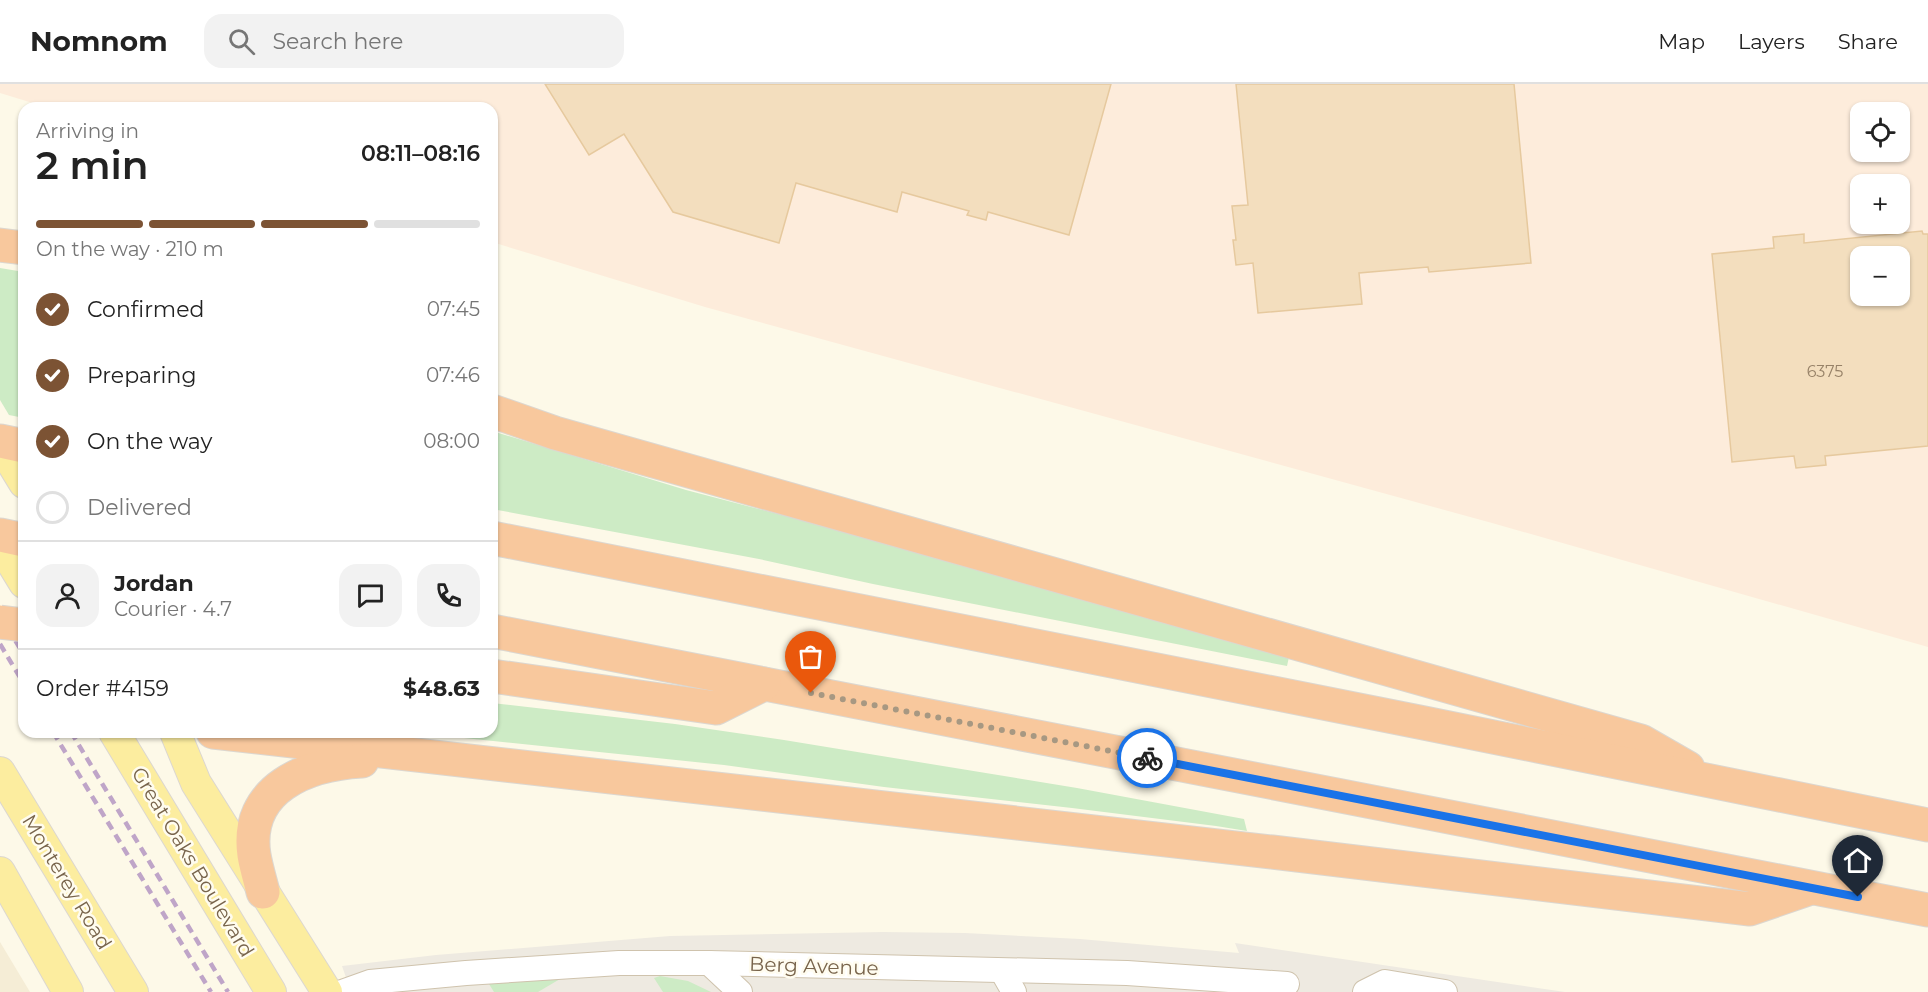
<!DOCTYPE html>
<meta charset="utf-8">
<style>
body{margin:0;font-family:Montserrat,sans-serif;background:#f2f2f2;color:#222;height:100vh;display:flex;flex-direction:column;font-size:22px;white-space:nowrap}
*{box-sizing:border-box;margin:0}
p{font-size:20px;color:#767676}
.icon{flex:none;width:33px;height:33px;fill:none;stroke:currentColor;stroke-width:2;stroke-linecap:round;stroke-linejoin:round}
.map{position:relative;flex:1;overflow:hidden}
.side{position:absolute;left:18px;top:18px;width:480px;height:636px;display:flex;flex-direction:column;background:#fff;border-radius:18px;box-shadow:0 2px 4px #0004}
.side>*{flex:none}
.fabs{position:absolute;left:1850px;top:18px;display:grid;gap:12px}
.fabs a{display:grid;place-items:center;width:60px;height:60px;border-radius:12px;background:#fff;box-shadow:0 2px 4px #0004;font-size:30px}
.pin{position:absolute;display:grid;place-items:center;width:51px;height:51px;color:#fff;margin:-62px -26px;border-radius:50% 50% 50% 0;rotate:-45deg;box-shadow:0 0 6px #0007}
.pin .icon{rotate:45deg}
.courier{position:absolute;display:grid;place-items:center;width:60px;height:60px;margin:-30px;border:4px solid #1a73e8;border-radius:50%;background:#fff;color:#222;box-shadow:0 2px 8px #0007}
.headline em{font-style:normal;font-weight:600}
.headline div{display:flex;flex-direction:column-reverse}
.headline{display:flex;align-items:center;justify-content:space-between;height:102px;padding:0 18px}
h1{font-size:39px;font-weight:600;line-height:45px}
.bar{display:grid;grid-template-columns:repeat(4,1fr);gap:9px 6px;align-content:center;height:72px;padding:0 18px}
.bar i{height:8px;border-radius:4px;background:#e0e0e0}
.bar .selected{background:#7c5334}
.bar p{grid-column:span 4}
.line{display:flex;align-items:center;gap:15px;padding:0 18px;border-top:2px solid #e0e0e0}
.line div{flex:1}
.round{display:grid;place-items:center;flex:none;width:63px;height:63px;border-radius:18px;background:#f2f2f2}
ol{padding:0 18px;list-style:none}
li{display:flex;align-items:center;gap:18px;height:66px}
li p{margin-inline-start:auto}
li .icon{padding:6px;border-radius:50%;background:#7c5334;color:#fff;stroke-width:4}
li:last-child{color:#767676}
li i{width:33px;height:33px;border:3px solid #e0e0e0;border-radius:50%}
header{display:flex;align-items:center;gap:36px;box-sizing:border-box;height:84px;padding:0 30px;background:#fff;border-bottom:2px solid #e0e0e0}
header strong{font-size:28px}
nav{display:flex;gap:33px;margin-inline-start:auto;font-size:21px}
.search{width:420px;height:54px;background:#f2f2f2;display:flex;align-items:center;gap:15px;box-sizing:border-box;padding:0 21px;border-radius:18px;color:#767676;font-size:22px}
.map>svg:first-child{display:block}
.residential{fill:#f5edd6}
.commercial{fill:#fdecdb;fill-rule:evenodd}
.industrial{fill:#eeeae1}
.green{fill:#cdebc5}
.building{fill:#f3debe;stroke:#e6c99e;stroke-width:1.5;fill-rule:evenodd}
.lines{fill:none;stroke-linecap:round;stroke-linejoin:round}
.minor-casing{stroke:#cfc3ad;stroke-width:26}
.major-casing{stroke:#dcd7d0;stroke-width:32}
.highway-casing{stroke:#dcd7d0;stroke-width:35}
.minor{stroke:#fff;stroke-width:24}
.major{stroke:#fced9f;stroke-width:30}
.highway{stroke:#f8c89d;stroke-width:33}
.rail{stroke:#bfa5c8;stroke-width:4.5;stroke-dasharray:9 6;stroke-linecap:butt}
.highway-bridge-casing{stroke:#dcd7d0;stroke-width:35;stroke-linecap:butt}
.highway-bridge{stroke:#f8c89d;stroke-width:33}
.done{stroke:#a79882;stroke-width:6;stroke-dasharray:0 10.8}
.route{stroke:#1a73e8;stroke-width:8}
.labels{text-anchor:middle;dominant-baseline:central;stroke-width:5;stroke-linejoin:round;paint-order:stroke}
.number-label{font-size:16px;fill:#978268}
.street-label{font-size:20px;fill:#78644b;stroke:#fffcef}
</style>
<header>
<strong>Nomnom</strong>
<div class="search"><svg class="icon" aria-label="search" viewBox="0 0 24 24"><circle cx="10" cy="10" r="6"/><path d="M15 15l6 6"/></svg>Search here</div>
<nav><a>Map</a><a>Layers</a><a>Share</a></nav>
</header>
<div class="map">
<svg width="1928" height="908" viewBox="0 0 1928 908">
<rect width="100%" height="100%" fill="#fdf9e8"/>
<!-- residential -->
<polygon class="residential" points="0,858 30,908 0,908"/>
<!-- commercial -->
<path class="commercial" d="M0,0H1928V563L1492,439L705,223L492,158V24H49L0,9ZM1860,28H1899V68H1860ZM1860,100H1899V140H1860ZM1860,172H1899V212H1860Z"/>
<!-- industrial -->
<polygon class="industrial" points="883,848 965,849 1080,855 1239,869 1235,859 1565,908 351,908 342,882 436,871 670,852"/>
<!-- green -->
<g class="green">
<polygon points="0,184 24,188 24,334 9,331 0,316"/>
<polygon points="492,347 686,406 1291,564 1287,582 873,500 759,475 492,425"/>
<polygon points="492,619 675,640 784,656 1077,704 1244,735 1247,747 1216,742 1072,724 884,703 724,681 406,648 492,648"/>
<polygon points="660,892 688,897 711,908 663,908 654,894"/>
<polygon points="546,894 560,895 538,908 494,908 489,900"/>
</g>
<!-- building -->
<g class="building">
<polygon points="545,0 1111,0 1069,151 988,128 986,136 967,131 969,127 902,108 897,128 796,99 779,159 673,128 624,50 589,71"/>
<polygon points="1236,0 1514,0 1531,179 1429,188 1428,183 1359,189 1362,220 1258,229 1253,179 1236,181 1233,156 1236,156 1232,122 1248,121"/>
<path d="M1922,147L1923,150H1928V362L1825,372L1826,381L1796,384L1794,372L1732,378L1712,170L1774,164L1773,153L1804,150V159ZM1860,172H1899V212H1860Z"/>
</g>
<g class="lines">
<!-- minor casing -->
<g class="minor-casing">
<g id="minor">
<polyline points="709,879 740,908"/>
<polyline points="1002,887 1014,908"/>
<polyline points="342,908 370,898 466,889 619,879 709,879 1127,889 1287,900"/>
<polyline points="1365,908 1385,898 1445,908"/>
</g>
</g>
<!-- major casing -->
<g class="major-casing">
<g id="major">
<polyline points="0,360 24,399"/>
<polyline points="0,460 24,499"/>
<polyline points="114,648 271,908"/>
<polyline points="175,648 196,699 327,908"/>
<polyline points="0,688 133,908"/>
<polyline points="0,788 68,908"/>
</g>
</g>
<!-- highway casing -->
<g class="highway-casing">
<g id="highway">
<polyline points="0,161 24,164"/>
<polyline points="492,327 555,349 1641,657 1688,684"/>
<polyline points="0,357 24,362"/>
<polyline points="0,451 24,456"/>
<polyline points="492,454 1424,639 1928,741"/>
<polyline points="492,547 1928,826"/>
<polyline points="492,592 716,624 764,600"/>
<polyline points="213,648 1272,768 1750,825 1811,804"/>
<path d="M263,808C260,796 256,783 254,771C244,704 307,680 362,677"/>
</g>
</g>
<!-- minor -->
<use href="#minor" class="minor"/>
<!-- major -->
<use href="#major" class="major"/>
<!-- highway -->
<use href="#highway" class="highway"/>
<!-- rail -->
<g class="rail">
<polyline points="0,531 24,571"/>
<polyline points="0,560 24,600"/>
<polyline points="53,648 211,908"/>
<polyline points="71,648 228,908"/>
</g>
<!-- highway-bridge casing -->
<g class="highway-bridge-casing">
<polyline id="highway-bridge" points="0,538 24,541"/>
</g>
<!-- highway-bridge -->
<use href="#highway-bridge" class="highway-bridge"/>
</g>
<g class="lines">
<!-- done -->
<polyline class="done" points="811,609 1147,674"/>
<!-- route -->
<polyline class="route" points="1147,674 1858,813"/>
</g>
<g class="labels">
<!-- number labels -->
<g class="number-label">
<text x="1825" y="287">6375</text>
</g>
<!-- street labels -->
<g class="street-label">
<text transform="translate(193 778) rotate(59)">Great Oaks Boulevard</text>
<text transform="translate(67 798) rotate(59)">Monterey Road</text>
<text transform="translate(814 882) rotate(2)">Berg Avenue</text>
</g>
</g>
</svg>
<div class="fabs">
<a><svg class="icon" aria-label="locate" viewBox="0 0 24 24"><circle cx="12" cy="12" r="6"/><path d="M12 2v4M12 18v4M2 12h4M18 12h4"/></svg></a>
<a>+</a>
<a>−</a>
</div>
<div class="pin" style="left:811px;top:609px;background:#ea580c"><svg class="icon" aria-label="bag" viewBox="0 0 24 24"><path d="M5 8h14l-1 12H6zM9 8a3 3 0 0 1 6 0"/></svg></div>
<div class="pin" style="left:1858px;top:813px;background:#1f2937"><svg class="icon" aria-label="home" viewBox="0 0 24 24"><path d="M3 11l9-7 9 7M6 9v11h12V9"/></svg></div>
<div class="courier" style="left:1147px;top:674px"><svg class="icon" aria-label="bike" viewBox="0 0 24 24"><circle cx="6" cy="16" r="4"/><circle cx="18" cy="16" r="4"/><path d="M6 16l4-8h5l3 8M10 8l3 8H6M13 5h3"/></svg></div>
<section class="side">
<div class="headline"><div><h1>2 min</h1><p>Arriving in</p></div><em>08:11–08:16</em></div>
<div class="bar"><i class="selected"></i><i class="selected"></i><i class="selected"></i><i></i><p>On the way · 210 m</p></div>
<ol>
<li><svg class="icon" aria-label="check" viewBox="0 0 24 24"><path d="M5 12l5 5 9-10"/></svg>Confirmed<p>07:45</p></li>
<li><svg class="icon" aria-label="check" viewBox="0 0 24 24"><path d="M5 12l5 5 9-10"/></svg>Preparing<p>07:46</p></li>
<li><svg class="icon" aria-label="check" viewBox="0 0 24 24"><path d="M5 12l5 5 9-10"/></svg>On the way<p>08:00</p></li>
<li><i></i>Delivered</li>
</ol>
<div class="line" style="height:108px"><a class="round"><svg class="icon" aria-label="person" viewBox="0 0 24 24"><circle cx="12" cy="8" r="4"/><path d="M4 21q1-7 8-7t8 7"/></svg></a><div><b>Jordan</b><p>Courier · 4.7</p></div><a class="round"><svg class="icon" aria-label="chat" viewBox="0 0 24 24"><path d="M4 5h16v11H9l-5 4z"/></svg></a><a class="round"><svg class="icon" aria-label="phone" viewBox="0 0 24 24"><path d="M5 4h4l2 5-3 2q2 4 5 5l2-3 5 2v4C11 20 4 13 5 4z"/></svg></a></div>
<div class="line" style="height:78px"><div>Order #4159</div><b>$48.63</b></div>
</section>
</div>
